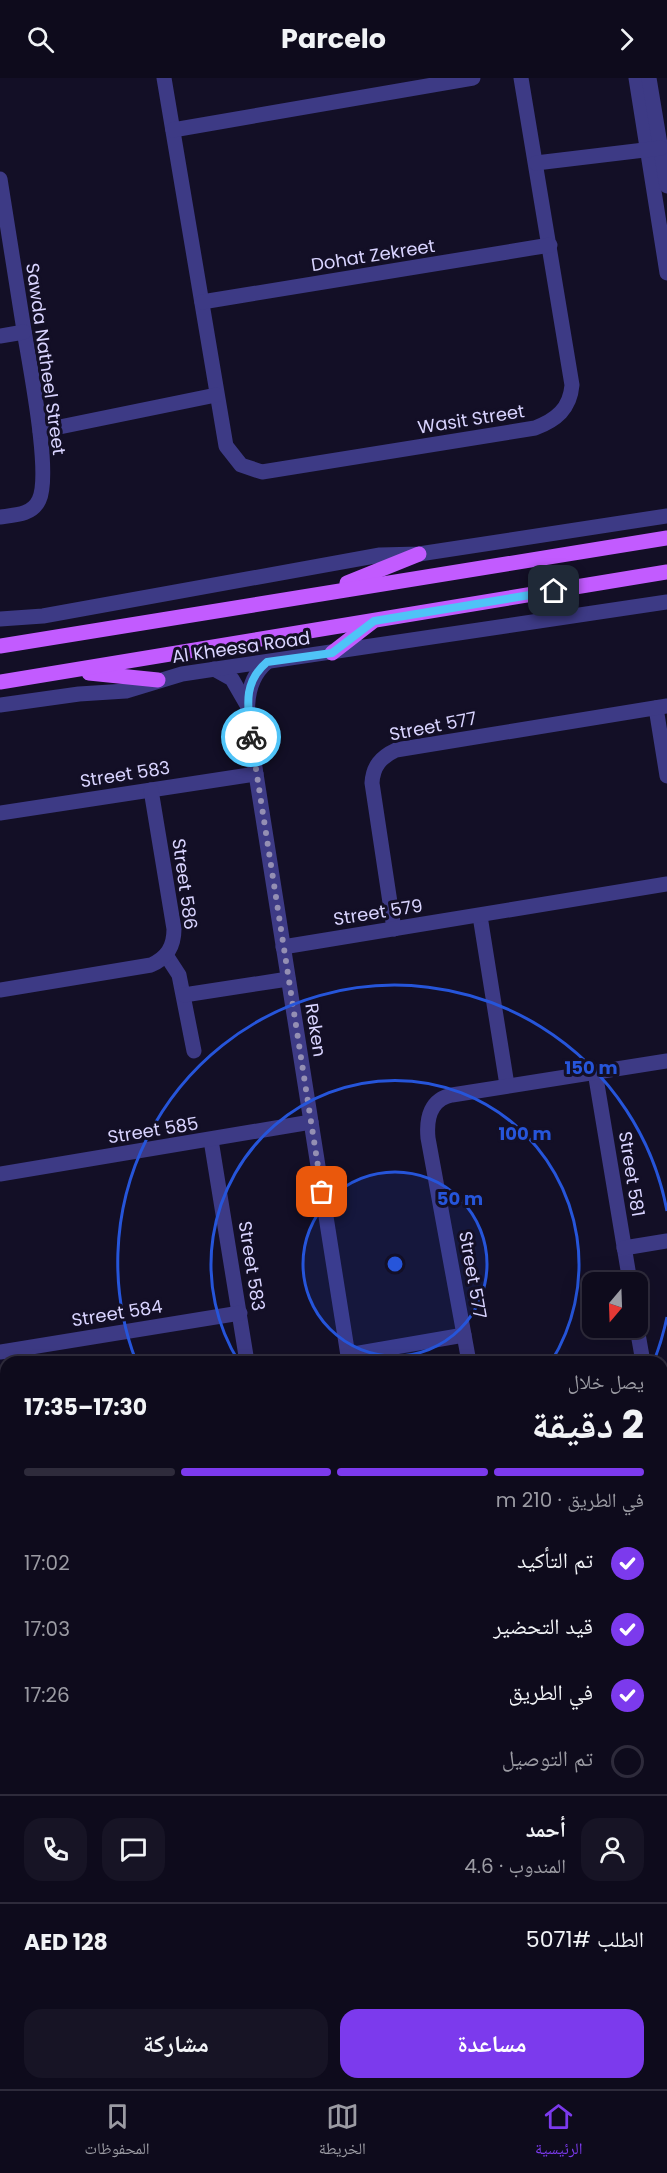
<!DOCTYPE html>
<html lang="ar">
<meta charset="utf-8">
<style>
body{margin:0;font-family:Poppins,"Noto Naskh Arabic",sans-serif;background:#171425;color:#f1f3f6;direction:rtl;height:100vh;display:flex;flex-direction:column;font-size:22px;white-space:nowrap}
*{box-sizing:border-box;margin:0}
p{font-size:20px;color:#9b9ba3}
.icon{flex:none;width:33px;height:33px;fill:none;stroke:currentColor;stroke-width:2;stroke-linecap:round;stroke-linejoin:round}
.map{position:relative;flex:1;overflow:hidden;direction:ltr}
.side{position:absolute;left:0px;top:1278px;width:668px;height:734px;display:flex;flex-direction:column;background:#0e0b1c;border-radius:18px 18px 0 0;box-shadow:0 6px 24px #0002,0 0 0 2px #2e2b3b;direction:rtl}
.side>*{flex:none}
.needle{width:39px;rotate:199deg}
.controls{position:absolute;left:582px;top:1194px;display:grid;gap:12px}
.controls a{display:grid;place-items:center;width:66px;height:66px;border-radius:12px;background:#0e0b1c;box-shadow:0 6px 24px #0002,0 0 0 2px #2e2b3b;font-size:30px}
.pin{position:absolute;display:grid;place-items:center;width:51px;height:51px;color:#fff;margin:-26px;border-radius:12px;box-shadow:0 3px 9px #0006}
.courier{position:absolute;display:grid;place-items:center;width:60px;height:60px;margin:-30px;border:4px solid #4fc3f7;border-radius:50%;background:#fff;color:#222;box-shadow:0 2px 8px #0007}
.summary em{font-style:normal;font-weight:700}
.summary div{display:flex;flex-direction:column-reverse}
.summary{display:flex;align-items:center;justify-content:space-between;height:102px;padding:0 24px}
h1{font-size:39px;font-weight:700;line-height:45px}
.bar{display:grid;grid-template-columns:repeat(4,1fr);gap:9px 6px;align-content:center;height:72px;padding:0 24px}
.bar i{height:8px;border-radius:4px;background:#2e2b3b}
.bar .active{background:#7c3aed}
.bar p{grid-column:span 4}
.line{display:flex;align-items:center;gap:15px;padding:0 24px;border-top:2px solid #2e2b3b}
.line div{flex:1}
.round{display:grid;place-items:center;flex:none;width:63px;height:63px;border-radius:18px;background:#171425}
ol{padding:0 24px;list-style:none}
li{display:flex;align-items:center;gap:18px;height:66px}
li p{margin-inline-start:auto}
li .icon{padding:6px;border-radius:50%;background:#7c3aed;color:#fff;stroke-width:4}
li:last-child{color:#9b9ba3}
li i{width:33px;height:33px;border:3px solid #2e2b3b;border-radius:50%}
.button{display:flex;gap:12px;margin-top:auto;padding:12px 24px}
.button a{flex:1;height:69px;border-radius:18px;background:#7c3aed;color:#fff;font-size:24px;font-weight:700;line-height:69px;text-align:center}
.button a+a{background:#171425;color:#f1f3f6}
header{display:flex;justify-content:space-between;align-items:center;height:78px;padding:0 24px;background:#0e0b1c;font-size:27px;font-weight:700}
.tab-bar{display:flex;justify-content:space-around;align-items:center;height:84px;border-top:2px solid #2e2b3b;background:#0e0b1c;font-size:16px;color:#9b9ba3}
.tab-bar a{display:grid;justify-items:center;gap:3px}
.tab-bar .active{color:#7c3aed}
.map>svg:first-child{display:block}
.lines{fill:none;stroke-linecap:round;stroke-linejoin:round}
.minor{stroke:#3d3a85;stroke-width:15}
.major{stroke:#c25bff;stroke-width:15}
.done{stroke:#948fb3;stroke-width:6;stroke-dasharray:0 10.8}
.route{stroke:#4fc3f7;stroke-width:8}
.ring{fill:none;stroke:#2655da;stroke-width:3}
.labels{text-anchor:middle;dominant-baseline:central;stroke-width:6;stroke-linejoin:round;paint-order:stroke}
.street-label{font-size:18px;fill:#d9d4ff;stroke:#130f26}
.centre{fill:#2655da;stroke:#130f26;stroke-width:3}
.ring-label{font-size:18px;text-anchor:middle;font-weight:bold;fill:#2655da;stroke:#130f26;stroke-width:6;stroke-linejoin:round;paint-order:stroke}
</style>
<header><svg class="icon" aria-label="forward" viewBox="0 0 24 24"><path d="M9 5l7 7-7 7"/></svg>Parcelo<svg class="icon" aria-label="search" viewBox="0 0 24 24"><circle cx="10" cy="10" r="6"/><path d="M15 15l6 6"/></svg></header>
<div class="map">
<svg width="667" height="2011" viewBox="0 0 667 2011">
<rect width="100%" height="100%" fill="#130f26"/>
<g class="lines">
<!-- minor -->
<g class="minor">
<path d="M164,0L226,368L241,387L262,394L535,350C556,342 570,331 572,307L521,0"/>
<polyline points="636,0 667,195"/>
<polyline points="649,0 667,108"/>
<polyline points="173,52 473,0"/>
<polyline points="536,85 661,70"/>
<path d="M0,101C8,149 15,198 23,246C28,280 52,395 39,422C32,437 15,437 0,439"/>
<polyline points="202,224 550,167"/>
<polyline points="0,258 24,254"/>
<polyline points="40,353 216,317"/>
<polyline points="0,541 43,538 380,477 419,476 667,438"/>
<path d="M267,584C235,611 251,659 256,696L349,1284"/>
<polyline points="214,591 232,601 247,627"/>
<polyline points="0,627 79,616 126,613 182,596 667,524"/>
<polyline points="656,630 667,698"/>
<polyline points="0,735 256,696"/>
<polyline points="480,838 507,1007"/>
<path d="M394,851L372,705C373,688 381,679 396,672L667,628"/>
<polyline points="283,869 667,806"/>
<polyline points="166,877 179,897 194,973"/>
<path d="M0,912L151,887C167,880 174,869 174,851L151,712"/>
<polyline points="184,917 288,901"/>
<polyline points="595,994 630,1204"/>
<polyline points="211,1062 247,1284"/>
<polyline points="0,1096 311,1044"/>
<polyline points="624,1170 667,1163"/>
<polyline points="637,1250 643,1284"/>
<polyline points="0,1274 240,1235"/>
<polyline points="348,1277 464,1257"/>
<path d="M469,1284L428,1060C426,1039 431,1021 452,1017L667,983"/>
<polyline points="662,1345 667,1344"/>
<polyline points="0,1455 6,1454"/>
<polyline points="662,1464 667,1463"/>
<polyline points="662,1476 667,1475"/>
<polyline points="0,1569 6,1568"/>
<polyline points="0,1693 6,1692"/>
<polyline points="662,1735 667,1734"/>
<polyline points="0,1866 6,1868"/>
<polyline points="170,2006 171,2011"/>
<polyline points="350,2006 350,2011"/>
<polyline points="527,2006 528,2011"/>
<polyline points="638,2006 639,2011"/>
</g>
<!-- major -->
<g class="major">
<polyline points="347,505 419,476"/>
<polyline points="0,568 667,460"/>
<polyline points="332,575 372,544"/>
<polyline points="89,595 158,602"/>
<polyline points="0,604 667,494"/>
</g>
</g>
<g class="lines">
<!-- done -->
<polyline class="done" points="251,659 322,1114"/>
<!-- route -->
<path class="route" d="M251,659C248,630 242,605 267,584L332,575L374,543L554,513"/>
</g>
<!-- distance rings -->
<circle cx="395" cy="1186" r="92" fill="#2655da" fill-opacity=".12"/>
<g class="ring">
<circle cx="395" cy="1186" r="92"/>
<path d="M239 1284A184 184 0 1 1 551 1284"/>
<path d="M667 1239A277 277 0 0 1 654 1283M136 1283A277 277 0 1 1 667 1133"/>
</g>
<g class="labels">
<!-- street labels -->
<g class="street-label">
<text transform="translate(373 177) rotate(-9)">Dohat Zekreet</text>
<text transform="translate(46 281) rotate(82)">Sawda Natheel Street</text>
<text transform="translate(471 341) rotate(-9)">Wasit Street</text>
<text transform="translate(241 569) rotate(-8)">Al Kheesa Road</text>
<text transform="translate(433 648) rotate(-11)">Street 577</text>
<text transform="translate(125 696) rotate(-9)">Street 583</text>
<text transform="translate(185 806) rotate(82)">Street 586</text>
<text transform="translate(378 834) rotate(-9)">Street 579</text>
<text transform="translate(316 952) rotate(81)">Reken</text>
<text transform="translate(153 1052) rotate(-9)">Street 585</text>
<text transform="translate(632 1096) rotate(81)">Street 581</text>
<text transform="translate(252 1188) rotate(81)">Street 583</text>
<text transform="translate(473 1197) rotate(80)">Street 577</text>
<text transform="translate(117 1235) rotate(-9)">Street 584</text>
</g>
</g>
<circle cx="395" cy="1186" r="9" class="centre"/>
<g class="ring-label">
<text x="591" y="996">150 m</text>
<text x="525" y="1062">100 m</text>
<text x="460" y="1127">50 m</text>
</g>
</svg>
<div class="controls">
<a><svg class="needle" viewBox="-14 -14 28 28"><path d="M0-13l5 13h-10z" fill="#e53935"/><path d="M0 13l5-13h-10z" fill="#9b9ba3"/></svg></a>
</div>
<div class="pin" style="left:322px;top:1114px;background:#ea580c"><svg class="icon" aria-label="bag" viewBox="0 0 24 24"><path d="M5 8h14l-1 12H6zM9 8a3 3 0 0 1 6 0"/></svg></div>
<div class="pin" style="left:554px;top:513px;background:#1f2937"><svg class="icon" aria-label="home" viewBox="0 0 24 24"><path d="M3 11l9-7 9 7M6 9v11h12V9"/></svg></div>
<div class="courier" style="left:251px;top:659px"><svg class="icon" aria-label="bike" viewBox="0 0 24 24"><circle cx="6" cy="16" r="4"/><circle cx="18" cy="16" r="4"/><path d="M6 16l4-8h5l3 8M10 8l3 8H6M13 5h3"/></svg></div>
<section class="side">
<div class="summary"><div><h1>2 دقيقة</h1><p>يصل خلال</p></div><em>17:30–17:35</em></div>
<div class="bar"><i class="active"></i><i class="active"></i><i class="active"></i><i></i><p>في الطريق · 210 m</p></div>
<ol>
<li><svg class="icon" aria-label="check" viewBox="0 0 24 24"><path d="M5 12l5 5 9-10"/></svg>تم التأكيد<p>17:02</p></li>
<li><svg class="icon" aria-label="check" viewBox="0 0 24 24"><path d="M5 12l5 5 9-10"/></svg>قيد التحضير<p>17:03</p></li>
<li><svg class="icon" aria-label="check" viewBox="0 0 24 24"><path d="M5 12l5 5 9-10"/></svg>في الطريق<p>17:26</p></li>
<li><i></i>تم التوصيل</li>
</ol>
<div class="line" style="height:108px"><a class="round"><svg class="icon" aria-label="person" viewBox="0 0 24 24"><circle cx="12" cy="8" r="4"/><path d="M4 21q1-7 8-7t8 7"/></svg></a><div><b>أحمد</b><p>المندوب · 4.6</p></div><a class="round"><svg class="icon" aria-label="chat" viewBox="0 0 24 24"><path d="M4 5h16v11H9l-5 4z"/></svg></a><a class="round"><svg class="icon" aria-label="phone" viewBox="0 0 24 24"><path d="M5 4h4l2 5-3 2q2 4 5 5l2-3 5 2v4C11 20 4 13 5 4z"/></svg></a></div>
<div class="line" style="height:78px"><div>الطلب #5071</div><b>AED 128</b></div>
<div class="button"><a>مساعدة</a><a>مشاركة</a></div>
</section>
</div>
<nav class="tab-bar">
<a class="active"><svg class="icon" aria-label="home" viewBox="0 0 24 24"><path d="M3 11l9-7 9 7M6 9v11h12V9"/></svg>الرئيسية</a>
<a><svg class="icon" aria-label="map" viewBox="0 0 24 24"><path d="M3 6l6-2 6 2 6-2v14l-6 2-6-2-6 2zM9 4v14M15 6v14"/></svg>الخريطة</a>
<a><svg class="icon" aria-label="saved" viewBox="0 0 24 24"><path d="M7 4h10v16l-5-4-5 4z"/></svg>المحفوظات</a>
</nav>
